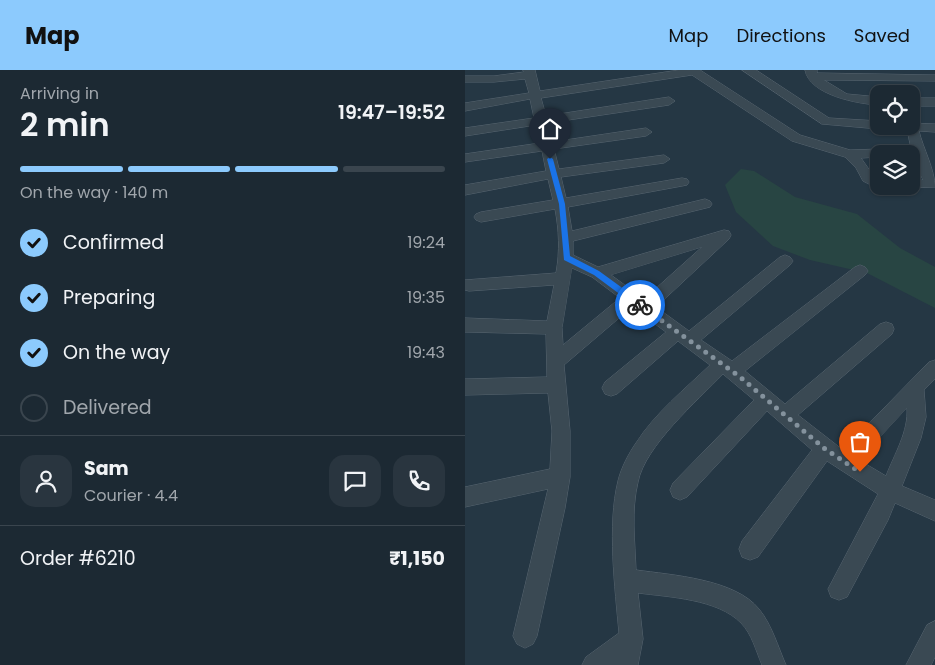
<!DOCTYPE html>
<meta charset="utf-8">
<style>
body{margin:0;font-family:Poppins,sans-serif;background:#29353f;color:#f1f3f6;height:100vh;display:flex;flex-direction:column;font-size:19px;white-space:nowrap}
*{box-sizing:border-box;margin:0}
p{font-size:16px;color:#a0a6ac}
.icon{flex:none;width:28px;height:28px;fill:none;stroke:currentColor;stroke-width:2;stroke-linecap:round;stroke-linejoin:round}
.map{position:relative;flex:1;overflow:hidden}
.sheet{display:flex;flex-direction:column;background:#1c2933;width:465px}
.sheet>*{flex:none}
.buttons{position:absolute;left:405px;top:15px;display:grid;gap:10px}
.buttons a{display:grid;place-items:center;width:50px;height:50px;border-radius:10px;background:#1c2933;box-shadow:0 1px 4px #0004,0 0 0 1px #3a454e;font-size:25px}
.pin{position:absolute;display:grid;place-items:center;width:42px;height:42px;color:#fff;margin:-51px -21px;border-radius:50% 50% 50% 0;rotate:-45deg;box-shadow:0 0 5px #0007}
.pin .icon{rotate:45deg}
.courier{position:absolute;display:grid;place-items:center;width:50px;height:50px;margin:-25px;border:4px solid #1a73e8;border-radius:50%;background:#fff;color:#222;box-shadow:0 1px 6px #0007}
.summary em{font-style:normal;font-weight:600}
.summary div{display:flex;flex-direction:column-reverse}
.summary{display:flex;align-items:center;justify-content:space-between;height:85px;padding:0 20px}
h1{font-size:32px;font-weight:600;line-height:38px}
.bar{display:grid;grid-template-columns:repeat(4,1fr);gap:8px 5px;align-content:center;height:60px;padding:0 20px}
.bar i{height:6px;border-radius:4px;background:#3a454e}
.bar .active{background:#8ccafd}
.bar p{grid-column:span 4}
.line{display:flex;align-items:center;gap:12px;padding:0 20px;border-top:1px solid #3a454e}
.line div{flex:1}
.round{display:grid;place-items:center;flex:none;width:52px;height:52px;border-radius:15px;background:#29353f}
ol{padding:0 20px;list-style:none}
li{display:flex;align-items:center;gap:15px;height:55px}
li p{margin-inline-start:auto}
li .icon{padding:5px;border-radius:50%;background:#8ccafd;color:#111;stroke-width:4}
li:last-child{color:#a0a6ac}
li i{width:28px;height:28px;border:2px solid #3a454e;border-radius:50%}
header{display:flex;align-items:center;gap:30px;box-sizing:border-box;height:70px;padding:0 25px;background:#8ccafd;color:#111}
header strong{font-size:24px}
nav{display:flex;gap:28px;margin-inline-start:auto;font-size:18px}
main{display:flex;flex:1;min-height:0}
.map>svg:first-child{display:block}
.green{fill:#284543}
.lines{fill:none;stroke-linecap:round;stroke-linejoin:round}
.minor-casing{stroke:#586671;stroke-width:1}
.minor{fill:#3a4953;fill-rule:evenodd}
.route{fill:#1a73e8}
.done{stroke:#84929d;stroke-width:5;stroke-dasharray:0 9}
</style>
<header>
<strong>Map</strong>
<nav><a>Map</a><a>Directions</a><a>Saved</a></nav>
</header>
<main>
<section class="sheet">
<div class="summary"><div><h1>2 min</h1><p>Arriving in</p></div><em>19:47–19:52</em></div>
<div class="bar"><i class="active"></i><i class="active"></i><i class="active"></i><i></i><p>On the way · 140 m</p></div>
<ol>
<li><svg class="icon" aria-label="check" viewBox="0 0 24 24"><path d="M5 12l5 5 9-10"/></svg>Confirmed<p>19:24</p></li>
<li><svg class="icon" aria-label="check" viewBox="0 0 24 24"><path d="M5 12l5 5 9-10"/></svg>Preparing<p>19:35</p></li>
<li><svg class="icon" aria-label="check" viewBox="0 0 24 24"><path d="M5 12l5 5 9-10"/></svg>On the way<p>19:43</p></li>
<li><i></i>Delivered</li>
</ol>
<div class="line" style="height:90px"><a class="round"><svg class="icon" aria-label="person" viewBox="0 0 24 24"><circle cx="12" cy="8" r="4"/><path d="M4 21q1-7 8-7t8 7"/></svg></a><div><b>Sam</b><p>Courier · 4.4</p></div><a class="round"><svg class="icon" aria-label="chat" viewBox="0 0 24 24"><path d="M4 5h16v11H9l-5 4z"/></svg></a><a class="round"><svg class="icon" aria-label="phone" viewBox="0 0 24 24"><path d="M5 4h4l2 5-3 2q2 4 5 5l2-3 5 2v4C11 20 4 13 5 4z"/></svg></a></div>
<div class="line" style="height:65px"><div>Order #6210</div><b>₹1,150</b></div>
</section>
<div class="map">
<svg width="470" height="595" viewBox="0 0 470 595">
<rect width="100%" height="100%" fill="#253744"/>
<!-- green -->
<polygon class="green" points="276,99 289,101 330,127 392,144 435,178 470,197 470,238 402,203 345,190 308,176 271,142 260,115"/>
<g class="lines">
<!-- minor casing -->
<g class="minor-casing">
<g id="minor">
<path d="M58,0H70L75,21L214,0H235L335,65L385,80L446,78L442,60L435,59L433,56H446V53L470,54V62L454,61C458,78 470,100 470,117L441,118L440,116H446V111L458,110L446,84H414V87L396,88L408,105L414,109V116H420L414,119L398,111L391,98L380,87L327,71L227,5L76,28L81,46L204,27L210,31L204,35L83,53L87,72L181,58L187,62L181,66L89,79L94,99L199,85L205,89L199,93L96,107L101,128L217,108L222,109L224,112L222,115L217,116L103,137L107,161L240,129L245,131L247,134L245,137L108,171V185L133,197L259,160L264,161L266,165L264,169L191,237L224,261L315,187L320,185L325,187L328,191L325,195L236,270L267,291L390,197L395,195L400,197L403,201L400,205L280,301L320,334L415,254L421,252L427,254L429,259L427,264L333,345L378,380L464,292L470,290V309L459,320L461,347L456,368L437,416L470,430V451L430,433L423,450L382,527L374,530L366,527L363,519L413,424L362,391L293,487L285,490L277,487L274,479L277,471L347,380L302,341L222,427L215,430L208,427L205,420L208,413L289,330L258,304C232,331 180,376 173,412C166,441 170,471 171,500C207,505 270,509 294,539C307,555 313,577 321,595H297C291,581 287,564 276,553C253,529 204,527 173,523L178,569L173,595H117L121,587L154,563C150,518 142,455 153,411C156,398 164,383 171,373C190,343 220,319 245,295L213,271L152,324L146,326L140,324L137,318L140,312L201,262L167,237L99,295L105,361V407L100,438L72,566L68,574L60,578L52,574L48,566L83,419L0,437V417L85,399L87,361L83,323L0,325V309L82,307L81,264L0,262V248L82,251L89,215L4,221L0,220V210L91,203C95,181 94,160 90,139L16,152L11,150L9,147L11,144L16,142L88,130L83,109L0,125V115L81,101L77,81L0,92V84L75,73L71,55L0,66V58L69,48L65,29L0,41V33L64,23L60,9L29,12H0V6H29L59,2ZM237,177L179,229L146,205ZM107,198L127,207L155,228L98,275L97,258ZM442,338C444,361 429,385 421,406L394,390Z"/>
<polygon points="277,0 291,0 364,48 414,51 414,56 419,56 414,59 357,54"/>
<path d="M340,0H352V3L470,5V11L359,10L382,24L414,27V35C393,34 344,25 340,0Z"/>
<rect x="446" y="28" width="24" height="8"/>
<polygon points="470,551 470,587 466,595 441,595 462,555"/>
</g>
</g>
<!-- minor -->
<use href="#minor" class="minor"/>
</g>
<!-- route -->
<polygon class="route" points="85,87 88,89 100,134 105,186 134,201 178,233 178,237 172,237 129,205 99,190 94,134 82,89"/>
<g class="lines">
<!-- done -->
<polyline class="done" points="175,235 275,307 360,379 395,402"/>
</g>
</svg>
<div class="buttons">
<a><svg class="icon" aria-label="locate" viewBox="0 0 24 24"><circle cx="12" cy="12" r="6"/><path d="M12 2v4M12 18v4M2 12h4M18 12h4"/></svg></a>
<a><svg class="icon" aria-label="layers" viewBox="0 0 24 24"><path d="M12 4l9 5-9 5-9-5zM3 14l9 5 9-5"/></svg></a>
</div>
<div class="pin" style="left:395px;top:402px;background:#ea580c"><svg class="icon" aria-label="bag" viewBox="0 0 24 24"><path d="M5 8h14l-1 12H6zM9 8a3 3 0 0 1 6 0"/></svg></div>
<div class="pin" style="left:85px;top:89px;background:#1f2937"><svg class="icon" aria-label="home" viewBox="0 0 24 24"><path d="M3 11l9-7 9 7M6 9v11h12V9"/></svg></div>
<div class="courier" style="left:175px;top:235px"><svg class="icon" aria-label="bike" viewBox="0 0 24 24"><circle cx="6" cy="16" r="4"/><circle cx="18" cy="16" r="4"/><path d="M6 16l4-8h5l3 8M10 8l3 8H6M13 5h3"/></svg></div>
</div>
</main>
